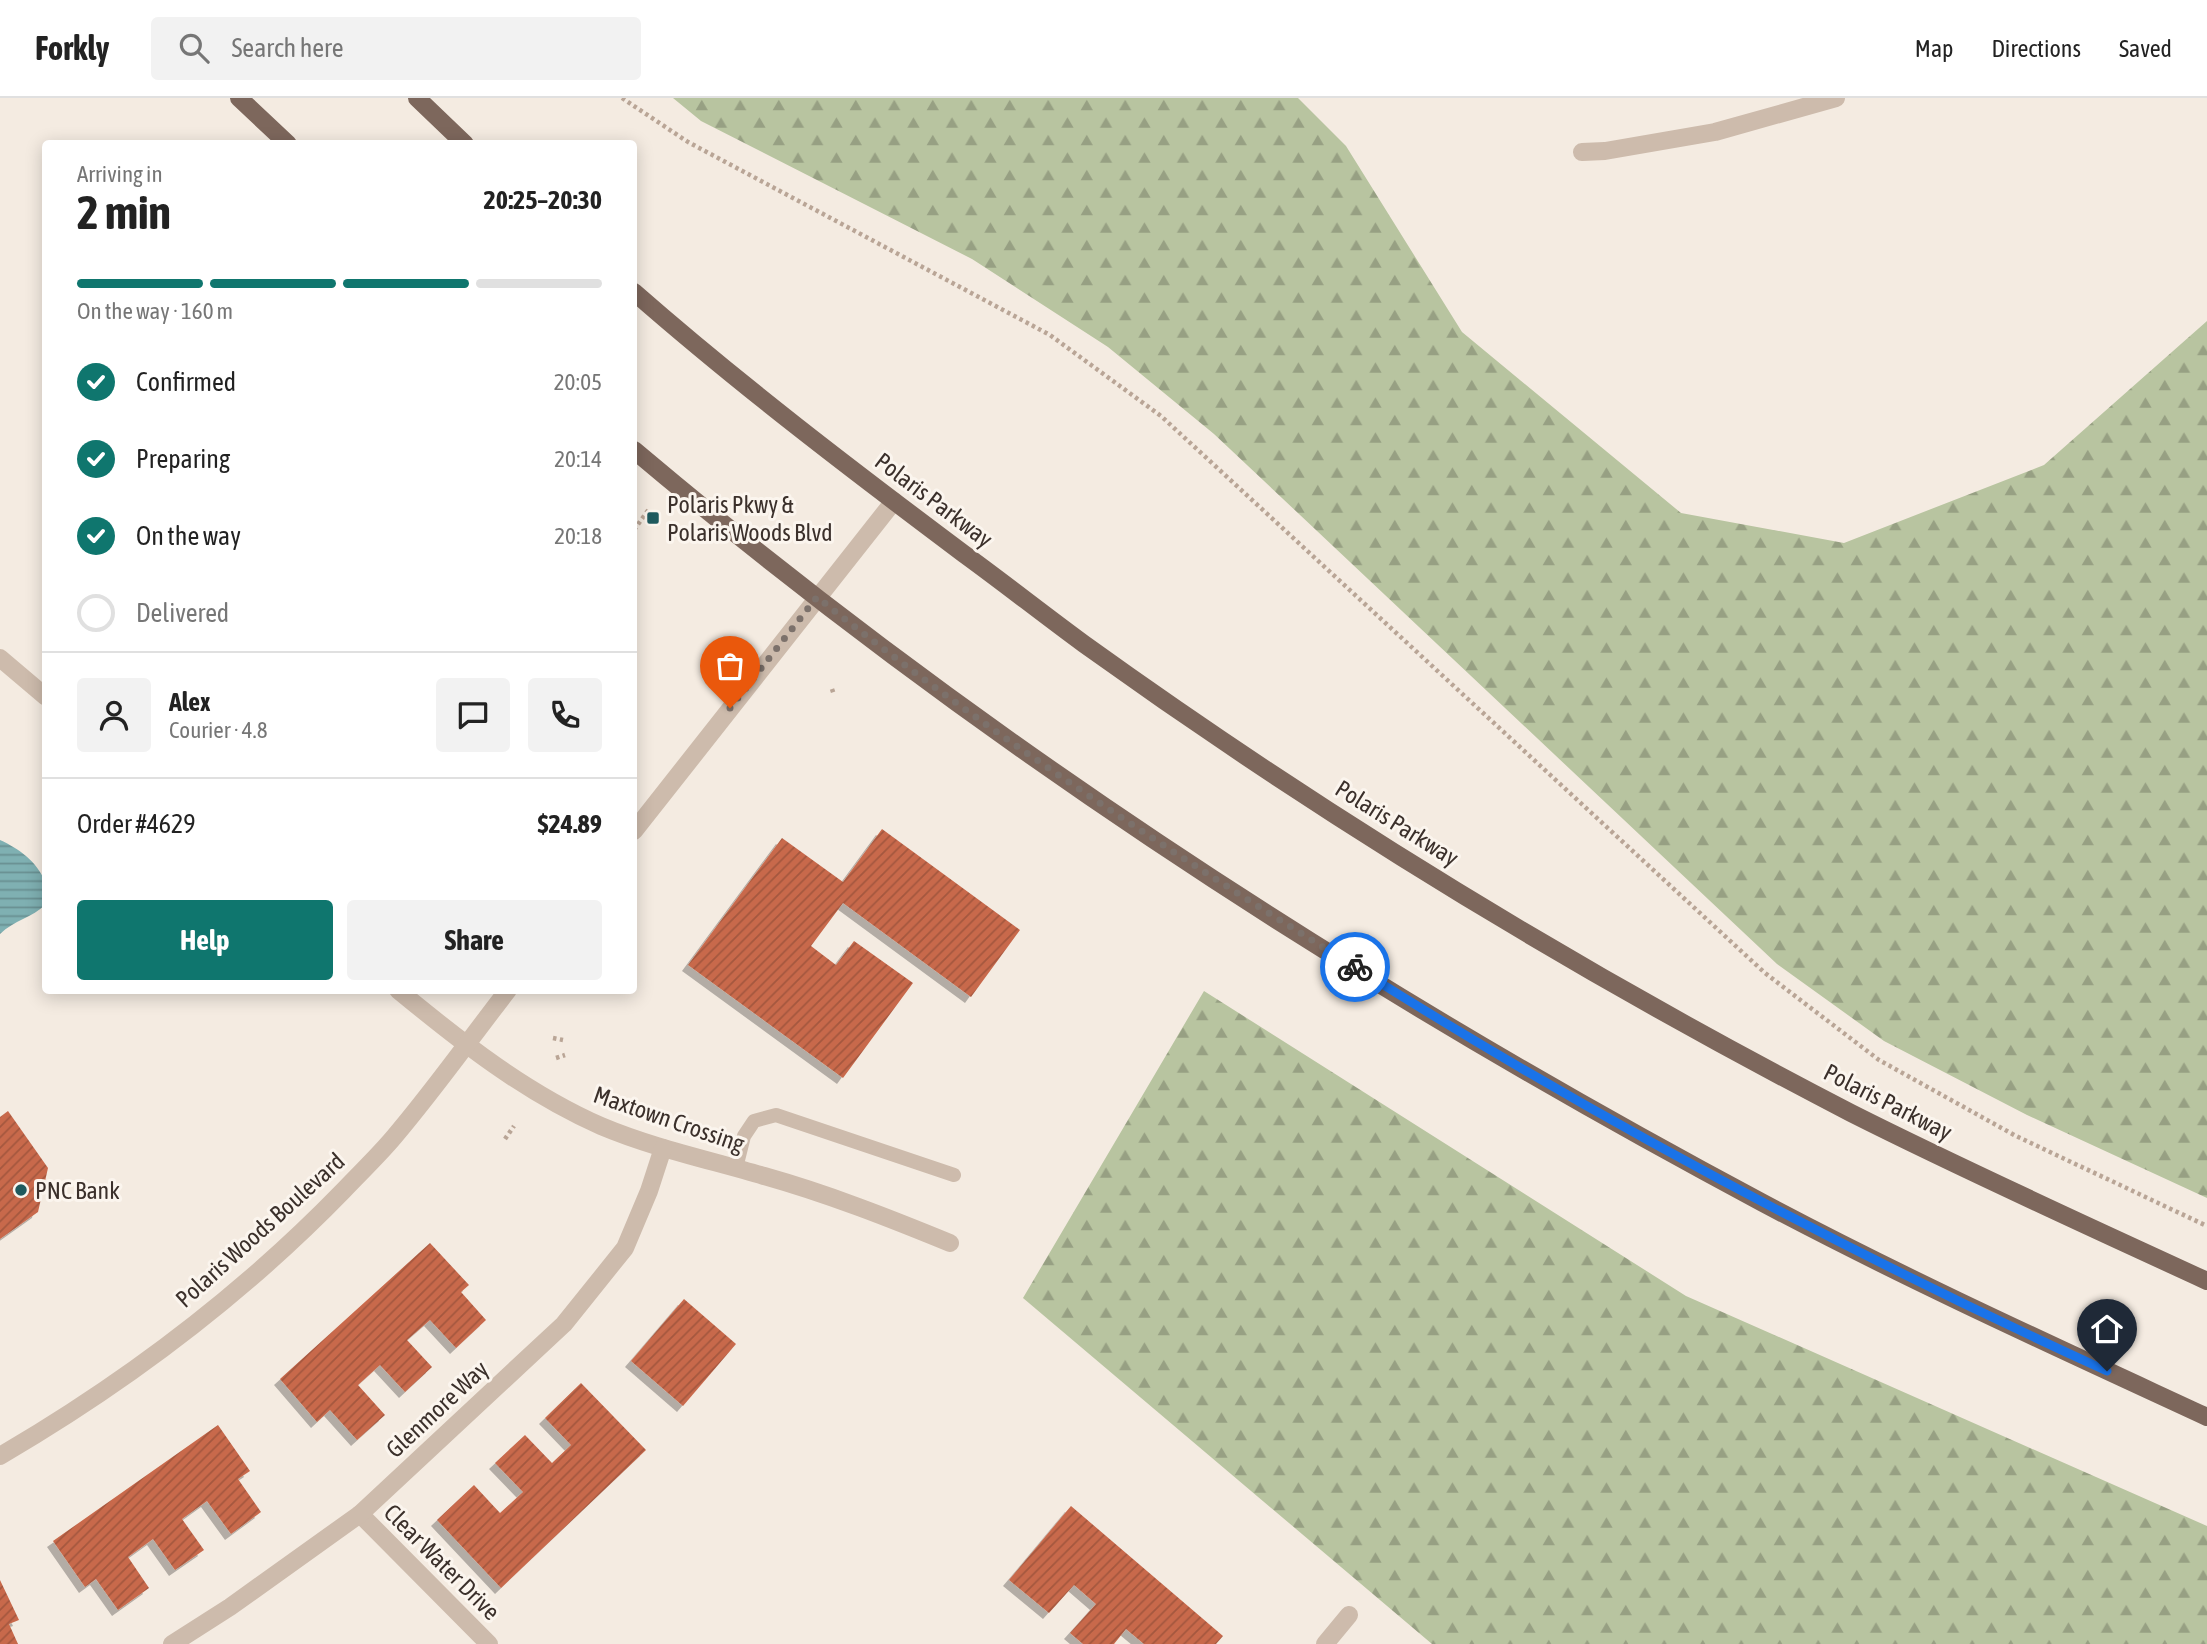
<!DOCTYPE html>
<meta charset="utf-8">
<style>
body{margin:0;font-family:"Asap Condensed",sans-serif;background:#f2f2f2;color:#222;height:100vh;display:flex;flex-direction:column;font-size:26px;white-space:nowrap}
*{box-sizing:border-box;margin:0}
p{font-size:23px;color:#767676}
.icon{flex:none;width:38px;height:38px;fill:none;stroke:currentColor;stroke-width:2;stroke-linecap:round;stroke-linejoin:round}
.map{position:relative;flex:1;overflow:hidden}
.drawer{position:absolute;left:42px;top:42px;width:595px;height:854px;display:flex;flex-direction:column;background:#fff;border-radius:7px;box-shadow:0 4px 18px #0003}
.drawer>*{flex:none}
.pin{position:absolute;display:grid;place-items:center;width:60px;height:60px;color:#fff;margin:-72px -30px;border-radius:50% 50% 50% 0;rotate:-45deg;box-shadow:0 0 7px #0007}
.pin .icon{rotate:45deg}
.courier{position:absolute;display:grid;place-items:center;width:70px;height:70px;margin:-35px;border:5px solid #1a73e8;border-radius:50%;background:#fff;color:#222;box-shadow:0 2px 9px #0007}
.overview em{font-style:normal;font-weight:700}
.overview div{display:flex;flex-direction:column-reverse}
.overview{display:flex;align-items:center;justify-content:space-between;height:119px;padding:0 35px}
h1{font-size:46px;font-weight:700;line-height:52px}
.bar{display:grid;grid-template-columns:repeat(4,1fr);gap:10px 7px;align-content:center;height:84px;padding:0 35px}
.bar i{height:9px;border-radius:5px;background:#e0e0e0}
.bar .current{background:#0f766e}
.bar p{grid-column:span 4}
.line{display:flex;align-items:center;gap:18px;padding:0 35px;border-top:2px solid #e0e0e0}
.line div{flex:1}
.round{display:grid;place-items:center;flex:none;width:74px;height:74px;border-radius:7px;background:#f2f2f2}
ol{padding:0 35px;list-style:none}
li{display:flex;align-items:center;gap:21px;height:77px}
li p{margin-inline-start:auto}
li .icon{padding:7px;border-radius:50%;background:#0f766e;color:#fff;stroke-width:4}
li:last-child{color:#767676}
li i{width:38px;height:38px;border:4px solid #e0e0e0;border-radius:50%}
.primary-button{display:flex;gap:14px;margin-top:auto;padding:14px 35px}
.primary-button a{flex:1;height:80px;border-radius:7px;background:#0f766e;color:#fff;font-size:28px;font-weight:700;line-height:80px;text-align:center}
.primary-button a+a{background:#f2f2f2;color:#222}
header{display:flex;align-items:center;gap:42px;box-sizing:border-box;height:98px;padding:0 35px;background:#fff;border-bottom:2px solid #e0e0e0}
header strong{font-size:33px}
nav{display:flex;gap:38px;margin-inline-start:auto;font-size:24px}
.search{width:490px;height:63px;background:#f2f2f2;display:flex;align-items:center;gap:18px;box-sizing:border-box;padding:0 24px;border-radius:7px;color:#767676;font-size:26px}
.map>svg:first-child{display:block}
.forest{fill:url(#forest-firs)}
.water{fill:url(#water-rules)}
.building{fill:url(#building-hatch);filter:url(#shadow)}
.lines{fill:none;stroke-linecap:round;stroke-linejoin:round}
.path{stroke:#b9a596;stroke-width:4.5;stroke-dasharray:3.5 3.5;stroke-linecap:butt}
.service{stroke:#cdbbac;stroke-width:14}
.minor{stroke:#cdbbac;stroke-width:18}
.primary{stroke:#7d675c;stroke-width:18}
.done{stroke:#7c716b;stroke-width:7;stroke-dasharray:0 12.6}
.route{stroke:#1a73e8;stroke-width:9}
.poi-dot{fill:#1f5a5e;stroke:#fbf5ee;stroke-width:2.5}
.labels{text-anchor:middle;dominant-baseline:central;stroke-width:6;stroke-linejoin:round;paint-order:stroke}
.street-label{font-size:24px;fill:#3b302b;stroke:#fbf5ee}
.poi-label{font-size:24px;fill:#3b302b;stroke:#fbf5ee;text-anchor:start}
</style>
<header>
<strong>Forkly</strong>
<div class="search"><svg class="icon" aria-label="search" viewBox="0 0 24 24"><circle cx="10" cy="10" r="6"/><path d="M15 15l6 6"/></svg>Search here</div>
<nav><a>Map</a><a>Directions</a><a>Saved</a></nav>
</header>
<div class="map">
<svg width="2207" height="1546" viewBox="0 0 2207 1546">
<defs>
<pattern id="forest-firs" width="22" height="20" patternUnits="userSpaceOnUse" patternTransform="scale(1.75)"><rect width="22" height="20" fill="#b8c4a0"/><path d="M5 1l3.5 6h-7zM16 11l3.5 6h-7z" fill="#97a083"/></pattern>
<pattern id="water-rules" width="6" height="5" patternUnits="userSpaceOnUse" patternTransform="scale(1.75)"><rect width="6" height="5" fill="#7fb0b2"/><path d="M0 2.5h6" fill="none" stroke="#699091"/></pattern>
<pattern id="building-hatch" width="6" height="6" patternUnits="userSpaceOnUse" patternTransform="scale(1.75)"><rect width="6" height="6" fill="#c8694b"/><path d="M-1 1l2-2M0 6l6-6M5 7l2-2" fill="none" stroke="#a4573f"/></pattern>
<filter id="shadow"><feDropShadow dx="-6" dy="6" stdDeviation="0" flood-color="#0004"/></filter>
</defs>
<rect width="100%" height="100%" fill="#f4ebe1"/>
<!-- forest -->
<g class="forest">
<polygon points="673,0 1298,0 1346,48 1462,234 1681,415 1844,445 2044,367 2207,223 2207,1100 2027,1017 1884,943 1777,866 1214,336 1108,249 972,161 701,23"/>
<polygon points="1204,893 1686,1198 2207,1428 2207,1546 1432,1546 1023,1200"/>
</g>
<!-- water -->
<path class="water" d="M0,742C18,750 38,764 45,784C47,790 46,799 46,806C32,820 14,822 0,836Z"/>
<!-- building -->
<g class="building">
<polygon points="882,731 1020,832 971,899 843,805 811,848 836,867 854,843 913,885 843,980 688,867 782,740 843,784"/>
<polygon points="8,1013 48,1070 38,1114 0,1141 0,1019"/>
<polygon points="430,1145 469,1187 461,1194 486,1222 456,1250 430,1222 407,1242 432,1269 405,1294 380,1267 358,1287 385,1317 357,1342 330,1312 317,1324 280,1281"/>
<polygon points="684,1201 736,1246 683,1308 631,1263"/>
<polygon points="581,1285 646,1352 501,1490 437,1422 474,1387 500,1415 523,1394 495,1365 525,1337 552,1365 571,1347 545,1320"/>
<polygon points="218,1327 250,1373 238,1381 261,1414 231,1436 207,1403 182,1421 204,1452 175,1472 153,1441 128,1459 149,1490 118,1512 96,1481 85,1489 53,1443"/>
<polygon points="1071,1408 1223,1538 1216,1546 1144,1546 1126,1531 1114,1546 1083,1546 1070,1535 1096,1506 1074,1487 1049,1515 1009,1482"/>
<polygon points="0,1482 19,1522 9,1526 18,1546 0,1546"/>
</g>
<g class="lines">
<!-- path -->
<g class="path">
<polyline points="622,0 688,44 1050,237 1161,318 1765,875 1879,962 2016,1038 2207,1128"/>
<polyline points="634,432 649,411"/>
<polyline points="832,591 834,597"/>
<polyline points="553,940 563,942"/>
<polyline points="556,960 565,957"/>
<polyline points="505,1041 514,1028"/>
</g>
<!-- service -->
<polyline class="service" points="736,1070 744,1038 754,1023 776,1017 954,1077"/>
<!-- minor -->
<g class="minor">
<polyline points="1582,54 1605,53 1715,34 1836,0"/>
<polyline points="0,560 46,599"/>
<polyline points="634,733 894,403"/>
<path d="M398,892C461,944 526,995 601,1028C653,1050 710,1062 764,1078C828,1096 889,1120 950,1145"/>
<path d="M0,1358C125,1285 242,1197 343,1093C360,1075 378,1058 394,1039C434,992 470,941 508,892"/>
<polyline points="360,1416 489,1546"/>
<polyline points="172,1546 230,1509 360,1416 564,1226 625,1150 649,1093 663,1050"/>
<polyline points="1325,1546 1349,1517"/>
</g>
<!-- primary -->
<g class="primary">
<polyline points="239,0 288,46"/>
<polyline points="417,0 465,46"/>
<path d="M634,194C739,286 852,372 964,456C1004,485 1043,516 1084,546C1326,720 1586,878 1851,1015C1968,1074 2088,1128 2207,1183"/>
<path d="M634,352C980,644 1363,892 1763,1105C1908,1182 2058,1250 2207,1319"/>
</g>
</g>
<g class="lines">
<!-- done -->
<path class="done" d="M730,610L817,499C987,635 1170,754 1355,869"/>
<!-- route -->
<path class="route" d="M1355,869C1595,1021 1849,1155 2107,1273"/>
</g>
<!-- markers -->
<g class="poi-dot">
<rect x="646" y="413" width="14" height="14" rx="3.5"/>
<circle cx="21" cy="1092" r="7"/>
</g>
<g class="labels">
<!-- street labels -->
<g class="street-label">
<text transform="translate(934 402) rotate(37)">Polaris Parkway</text>
<text transform="translate(1397 725) rotate(32)">Polaris Parkway</text>
<text transform="translate(1888 1004) rotate(27)">Polaris Parkway</text>
<text transform="translate(669 1021) rotate(19)">Maxtown Crossing</text>
<text transform="translate(260 1132) rotate(-42)">Polaris Woods Boulevard</text>
<text transform="translate(437 1311) rotate(-43)">Glenmore Way</text>
<text transform="translate(442 1464) rotate(45)">Clear Water Drive</text>
</g>
<!-- poi labels -->
<g class="poi-label">
<text x="667" y="406">Polaris Pkwy &amp;<tspan x="667" dy="28">Polaris Woods Blvd</tspan></text>
<text x="35" y="1092">PNC Bank</text>
</g>
</g>
</svg>
<div class="pin" style="left:730px;top:610px;background:#ea580c"><svg class="icon" aria-label="bag" viewBox="0 0 24 24"><path d="M5 8h14l-1 12H6zM9 8a3 3 0 0 1 6 0"/></svg></div>
<div class="pin" style="left:2107px;top:1273px;background:#1f2937"><svg class="icon" aria-label="home" viewBox="0 0 24 24"><path d="M3 11l9-7 9 7M6 9v11h12V9"/></svg></div>
<div class="courier" style="left:1355px;top:869px"><svg class="icon" aria-label="bike" viewBox="0 0 24 24"><circle cx="6" cy="16" r="4"/><circle cx="18" cy="16" r="4"/><path d="M6 16l4-8h5l3 8M10 8l3 8H6M13 5h3"/></svg></div>
<section class="drawer">
<div class="overview"><div><h1>2 min</h1><p>Arriving in</p></div><em>20:25–20:30</em></div>
<div class="bar"><i class="current"></i><i class="current"></i><i class="current"></i><i></i><p>On the way · 160 m</p></div>
<ol>
<li><svg class="icon" aria-label="check" viewBox="0 0 24 24"><path d="M5 12l5 5 9-10"/></svg>Confirmed<p>20:05</p></li>
<li><svg class="icon" aria-label="check" viewBox="0 0 24 24"><path d="M5 12l5 5 9-10"/></svg>Preparing<p>20:14</p></li>
<li><svg class="icon" aria-label="check" viewBox="0 0 24 24"><path d="M5 12l5 5 9-10"/></svg>On the way<p>20:18</p></li>
<li><i></i>Delivered</li>
</ol>
<div class="line" style="height:126px"><a class="round"><svg class="icon" aria-label="person" viewBox="0 0 24 24"><circle cx="12" cy="8" r="4"/><path d="M4 21q1-7 8-7t8 7"/></svg></a><div><b>Alex</b><p>Courier · 4.8</p></div><a class="round"><svg class="icon" aria-label="chat" viewBox="0 0 24 24"><path d="M4 5h16v11H9l-5 4z"/></svg></a><a class="round"><svg class="icon" aria-label="phone" viewBox="0 0 24 24"><path d="M5 4h4l2 5-3 2q2 4 5 5l2-3 5 2v4C11 20 4 13 5 4z"/></svg></a></div>
<div class="line" style="height:91px"><div>Order #4629</div><b>$24.89</b></div>
<div class="primary-button"><a>Help</a><a>Share</a></div>
</section>
</div>
